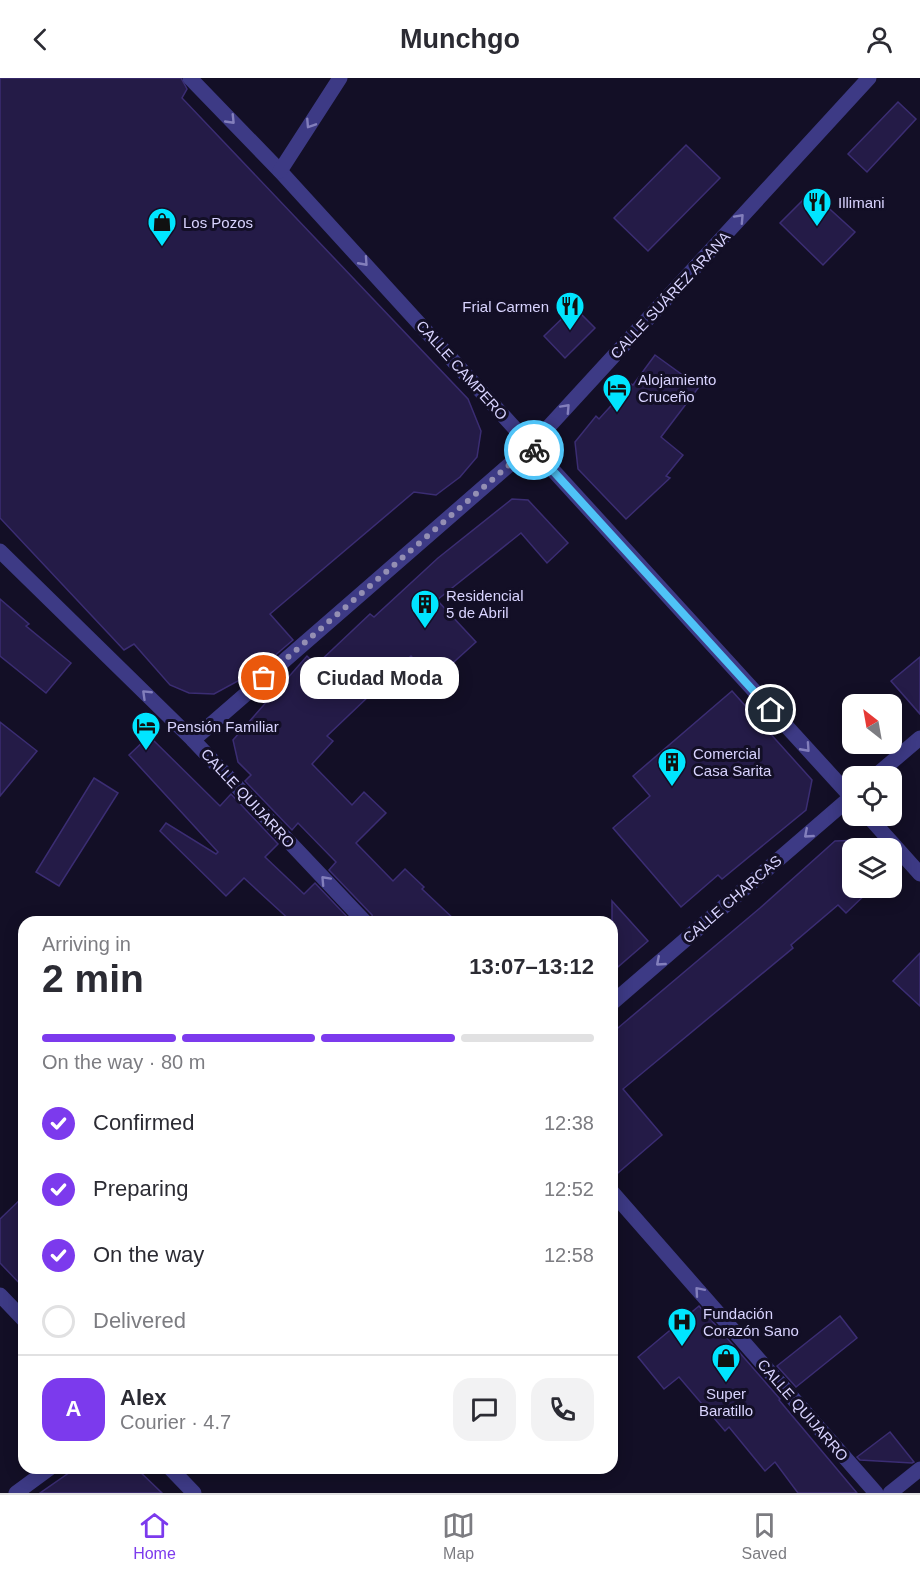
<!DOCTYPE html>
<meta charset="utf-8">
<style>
body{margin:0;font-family:Helvetica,sans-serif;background:#f2f2f3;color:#2b2b33;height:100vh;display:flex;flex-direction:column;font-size:22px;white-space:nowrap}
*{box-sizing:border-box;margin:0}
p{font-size:20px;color:#7c7c81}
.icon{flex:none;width:33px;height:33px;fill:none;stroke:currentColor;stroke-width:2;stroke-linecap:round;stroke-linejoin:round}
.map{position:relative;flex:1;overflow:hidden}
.sheet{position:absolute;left:18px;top:838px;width:600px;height:558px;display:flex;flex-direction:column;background:#fff;border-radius:18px;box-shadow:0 3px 15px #0003}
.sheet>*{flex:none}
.needle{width:39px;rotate:329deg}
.controls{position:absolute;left:842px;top:616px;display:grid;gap:12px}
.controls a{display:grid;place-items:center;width:60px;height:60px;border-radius:12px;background:#fff;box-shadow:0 3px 15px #0003;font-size:30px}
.pin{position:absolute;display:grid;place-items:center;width:51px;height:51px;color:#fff;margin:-26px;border:3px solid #fff;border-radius:50%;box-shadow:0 2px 6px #0007}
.courier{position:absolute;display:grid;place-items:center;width:60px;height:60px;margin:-30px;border:4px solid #4fc3f7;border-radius:50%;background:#fff;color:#222;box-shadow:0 2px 8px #0007}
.bubble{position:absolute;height:42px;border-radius:18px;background:#fff;box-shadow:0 3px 15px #0003;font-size:20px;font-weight:600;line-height:42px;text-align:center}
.headline em{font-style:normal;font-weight:600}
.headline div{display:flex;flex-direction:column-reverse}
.headline{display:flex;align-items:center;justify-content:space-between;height:102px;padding:0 24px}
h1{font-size:39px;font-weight:600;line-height:45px}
.bar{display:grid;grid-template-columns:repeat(4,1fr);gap:9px 6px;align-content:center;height:72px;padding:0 24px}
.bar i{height:8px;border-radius:4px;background:#e1e1e2}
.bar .current{background:#7c3aed}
.bar p{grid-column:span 4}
.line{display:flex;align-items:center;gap:15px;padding:0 24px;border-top:2px solid #e1e1e2}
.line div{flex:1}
.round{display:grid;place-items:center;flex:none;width:63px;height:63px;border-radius:18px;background:#f2f2f3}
ol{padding:0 24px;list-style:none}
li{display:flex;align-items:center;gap:18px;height:66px}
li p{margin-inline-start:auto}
li .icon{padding:6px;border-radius:50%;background:#7c3aed;color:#fff;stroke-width:4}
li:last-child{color:#7c7c81}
li i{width:33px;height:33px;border:3px solid #e1e1e2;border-radius:50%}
header{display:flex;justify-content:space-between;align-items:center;height:78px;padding:0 24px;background:#fff;font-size:27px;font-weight:600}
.tabs{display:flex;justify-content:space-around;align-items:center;height:84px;border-top:2px solid #e1e1e2;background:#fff;font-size:16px;color:#7c7c81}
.tabs a{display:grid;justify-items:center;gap:3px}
.tabs .current{color:#7c3aed}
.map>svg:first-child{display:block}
.building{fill:#241b47;stroke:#3b2d73;stroke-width:1.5}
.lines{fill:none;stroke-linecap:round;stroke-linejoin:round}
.minor{stroke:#3d3a85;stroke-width:15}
.tertiary{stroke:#3d3a85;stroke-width:15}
.oneway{stroke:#837fbc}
.done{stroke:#948fb3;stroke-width:6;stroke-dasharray:0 10.8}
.route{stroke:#4fc3f7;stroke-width:8}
.labels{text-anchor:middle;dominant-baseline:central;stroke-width:6;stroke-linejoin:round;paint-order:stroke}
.poi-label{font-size:15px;fill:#d9d4ff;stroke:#130f26;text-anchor:start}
.street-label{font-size:15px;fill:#d9d4ff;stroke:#130f26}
</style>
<header><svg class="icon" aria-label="back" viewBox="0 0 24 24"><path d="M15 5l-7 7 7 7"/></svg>Munchgo<svg class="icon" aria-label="person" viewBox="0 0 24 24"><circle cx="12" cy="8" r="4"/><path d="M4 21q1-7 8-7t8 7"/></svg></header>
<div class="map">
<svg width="920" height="1415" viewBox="0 0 920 1415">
<rect width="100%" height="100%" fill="#130f26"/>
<!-- building -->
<g class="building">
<polygon points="0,0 181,0 187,11 182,20 468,321 481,353 477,379 460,399 436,417 414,414 270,536 293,562 258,592 214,616 189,615 170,607 134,566 124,572 0,440"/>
<polygon points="898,24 916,41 867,94 848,76"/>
<polygon points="686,67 720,100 648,173 614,140"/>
<polygon points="811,114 855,154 823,187 780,145"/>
<polygon points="574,229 595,250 565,280 544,258"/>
<polygon points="655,277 699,309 661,359 683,377 666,398 670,400 626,441 578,391 575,364 596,338 599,341 631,306 633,307"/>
<polygon points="512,421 528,422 568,465 547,485 521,455 437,522 476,564 434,602 411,578 327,658 333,663 312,686 352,727 364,714 386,735 356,765 393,803 405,791 424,809 422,811 457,844 374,844 372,837 329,792 336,784 298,745 292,752 245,703 251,697 238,684 233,662 307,578 316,587 370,536 374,539 438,480"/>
<polygon points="0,521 29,546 26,548 71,585 46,615 0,578"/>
<polygon points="920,579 920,636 891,603"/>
<polygon points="732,613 812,702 806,732 722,801 718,797 681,829 613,750 650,718 633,698"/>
<polygon points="0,644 37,673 0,718"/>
<polygon points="149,658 220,728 231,716 278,766 265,779 304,816 315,805 352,844 292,844 244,800 226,818 160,753 166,745 216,776 218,774 129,677"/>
<polygon points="94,700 118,715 59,808 36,794"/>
<polygon points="862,762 870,771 852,771 852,810 872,810 846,835 838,827 791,867 793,870 623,1011 662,1057 612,1100 612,955 760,830 835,763"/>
<polygon points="612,823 648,863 612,894"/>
<polygon points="920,875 920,928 893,903"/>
<polygon points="24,1118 24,1210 0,1185 0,1141"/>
<polygon points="699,1228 780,1321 779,1322 857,1415 798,1415 775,1384 765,1393 729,1349 725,1353 679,1299 664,1311 638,1279"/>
<polygon points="840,1238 857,1260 796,1309 777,1288"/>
<polygon points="890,1354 914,1384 912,1385 860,1382 857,1379"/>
<polygon points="76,1390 136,1390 162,1415 40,1415"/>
</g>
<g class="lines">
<!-- minor -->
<g class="minor">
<polyline points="190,0 280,93 852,720"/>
<polyline points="280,93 340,0"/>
<polyline points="193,662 531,368 869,0"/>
<polyline points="868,738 920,796"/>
</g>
<!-- tertiary -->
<g class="tertiary">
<polyline points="0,473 193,662 365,844"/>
<polyline points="874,699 920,660"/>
<polyline points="612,925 852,718"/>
<polyline points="612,1114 876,1415"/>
<polyline points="0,1217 24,1242"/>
<polyline points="170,1390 194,1415"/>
<polyline points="16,1415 50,1390"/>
<polyline points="890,1415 920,1391"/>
</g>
</g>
<!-- one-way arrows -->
<defs><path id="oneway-chevron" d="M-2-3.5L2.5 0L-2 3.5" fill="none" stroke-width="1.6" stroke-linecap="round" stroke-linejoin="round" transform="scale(1.5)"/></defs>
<g class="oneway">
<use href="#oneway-chevron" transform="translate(231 42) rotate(46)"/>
<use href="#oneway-chevron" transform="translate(310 46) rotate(123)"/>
<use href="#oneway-chevron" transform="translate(740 140) rotate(-47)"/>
<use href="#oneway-chevron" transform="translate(364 184) rotate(48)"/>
<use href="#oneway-chevron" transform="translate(566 330) rotate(-47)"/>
<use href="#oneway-chevron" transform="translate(146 616) rotate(-136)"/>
<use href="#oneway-chevron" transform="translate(806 670) rotate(48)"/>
<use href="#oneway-chevron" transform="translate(808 756) rotate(139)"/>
<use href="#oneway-chevron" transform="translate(325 802) rotate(-133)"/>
<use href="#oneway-chevron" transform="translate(660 884) rotate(139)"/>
<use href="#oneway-chevron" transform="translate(699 1213) rotate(-131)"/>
</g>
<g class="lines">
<!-- done -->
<polyline class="done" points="264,600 531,368 534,372"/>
<!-- route -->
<polyline class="route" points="534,372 771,632"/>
</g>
<!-- icons -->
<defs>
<g id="restaurant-pin" transform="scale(1.5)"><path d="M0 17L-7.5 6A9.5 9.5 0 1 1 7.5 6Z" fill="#00e5ff" stroke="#130f26"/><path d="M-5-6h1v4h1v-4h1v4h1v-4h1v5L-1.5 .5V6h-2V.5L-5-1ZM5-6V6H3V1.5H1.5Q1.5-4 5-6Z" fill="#111"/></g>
<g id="shop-pin" transform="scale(1.5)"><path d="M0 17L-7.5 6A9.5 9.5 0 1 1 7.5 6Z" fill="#00e5ff" stroke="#130f26"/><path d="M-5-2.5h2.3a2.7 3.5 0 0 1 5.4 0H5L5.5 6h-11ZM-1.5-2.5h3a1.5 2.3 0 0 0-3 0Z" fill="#111"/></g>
<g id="hotel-pin" transform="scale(1.5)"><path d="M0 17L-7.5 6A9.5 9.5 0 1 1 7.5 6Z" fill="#00e5ff" stroke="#130f26"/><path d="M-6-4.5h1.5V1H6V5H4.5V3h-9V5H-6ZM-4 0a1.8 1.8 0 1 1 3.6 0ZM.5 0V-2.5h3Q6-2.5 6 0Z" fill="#111"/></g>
<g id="building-pin" transform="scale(1.5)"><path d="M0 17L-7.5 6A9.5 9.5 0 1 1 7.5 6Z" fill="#00e5ff" stroke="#130f26"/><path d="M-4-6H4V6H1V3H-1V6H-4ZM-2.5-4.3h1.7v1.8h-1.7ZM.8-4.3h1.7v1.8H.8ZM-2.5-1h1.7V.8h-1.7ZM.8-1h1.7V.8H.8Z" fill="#111"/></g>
<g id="hospital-pin" transform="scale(1.5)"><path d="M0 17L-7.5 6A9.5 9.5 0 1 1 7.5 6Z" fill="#00e5ff" stroke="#130f26"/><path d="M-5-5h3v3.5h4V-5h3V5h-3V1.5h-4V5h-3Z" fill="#111"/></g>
</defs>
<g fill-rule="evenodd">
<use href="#restaurant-pin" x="817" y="124"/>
<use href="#shop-pin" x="162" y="144"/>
<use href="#restaurant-pin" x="570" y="228"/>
<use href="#hotel-pin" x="617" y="310"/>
<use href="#building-pin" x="425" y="526"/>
<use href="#hotel-pin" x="146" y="648"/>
<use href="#building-pin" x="672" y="684"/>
<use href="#hospital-pin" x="682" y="1244"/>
<use href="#shop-pin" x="726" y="1280"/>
</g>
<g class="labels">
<!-- poi labels -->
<g class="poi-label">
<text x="838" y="124">Illimani</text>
<text x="183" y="144">Los Pozos</text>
<text x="549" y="228" text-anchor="end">Frial Carmen</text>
<text x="638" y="301">Alojamiento<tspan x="638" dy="17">Cruceño</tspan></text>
<text x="446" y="517">Residencial<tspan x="446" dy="17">5 de Abril</tspan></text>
<text x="167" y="648">Pensión Familiar</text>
<text x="693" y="675">Comercial<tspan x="693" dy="17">Casa Sarita</tspan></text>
<text x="703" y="1235">Fundación<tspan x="703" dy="17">Corazón Sano</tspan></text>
<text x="726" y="1315" text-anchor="middle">Super<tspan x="726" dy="17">Baratillo</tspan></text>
</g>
<!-- street labels -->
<g class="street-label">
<text transform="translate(670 217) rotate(-47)">CALLE SUÁREZ ARANA</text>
<text transform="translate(462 292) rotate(48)">CALLE CAMPERO</text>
<text transform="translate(248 720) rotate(47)">CALLE QUIJARRO</text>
<text transform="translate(732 821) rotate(-41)">CALLE CHARCAS</text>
<text transform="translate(803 1332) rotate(49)">CALLE QUIJARRO</text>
</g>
</g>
</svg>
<div class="controls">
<a><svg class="needle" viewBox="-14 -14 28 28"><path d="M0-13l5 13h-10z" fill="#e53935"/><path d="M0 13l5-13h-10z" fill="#7c7c81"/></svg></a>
<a><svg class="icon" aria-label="locate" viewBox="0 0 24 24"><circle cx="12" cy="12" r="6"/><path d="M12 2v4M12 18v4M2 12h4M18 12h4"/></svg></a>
<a><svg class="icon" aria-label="layers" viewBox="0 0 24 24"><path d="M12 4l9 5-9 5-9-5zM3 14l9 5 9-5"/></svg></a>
</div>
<div class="pin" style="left:264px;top:600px;background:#ea580c"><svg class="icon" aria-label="bag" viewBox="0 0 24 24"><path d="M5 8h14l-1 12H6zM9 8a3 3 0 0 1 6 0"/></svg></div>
<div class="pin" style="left:771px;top:632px;background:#1f2937"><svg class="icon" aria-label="home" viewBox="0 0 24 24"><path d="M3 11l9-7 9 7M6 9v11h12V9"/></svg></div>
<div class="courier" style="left:534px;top:372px"><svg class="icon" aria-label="bike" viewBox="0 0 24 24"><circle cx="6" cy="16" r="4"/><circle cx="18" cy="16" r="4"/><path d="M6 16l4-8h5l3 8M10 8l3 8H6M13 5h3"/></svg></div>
<div class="bubble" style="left:300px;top:579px;width:159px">Ciudad Moda</div>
<section class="sheet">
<div class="headline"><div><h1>2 min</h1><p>Arriving in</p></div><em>13:07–13:12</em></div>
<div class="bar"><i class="current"></i><i class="current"></i><i class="current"></i><i></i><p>On the way · 80 m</p></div>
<ol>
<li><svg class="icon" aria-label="check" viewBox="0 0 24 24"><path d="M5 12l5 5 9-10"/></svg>Confirmed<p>12:38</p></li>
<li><svg class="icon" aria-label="check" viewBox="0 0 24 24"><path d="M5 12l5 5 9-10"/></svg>Preparing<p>12:52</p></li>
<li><svg class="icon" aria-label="check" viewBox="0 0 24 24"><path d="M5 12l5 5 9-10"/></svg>On the way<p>12:58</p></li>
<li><i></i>Delivered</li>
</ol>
<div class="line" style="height:108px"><b class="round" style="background:#7c3aed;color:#fff">A</b><div><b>Alex</b><p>Courier · 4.7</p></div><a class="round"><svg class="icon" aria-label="chat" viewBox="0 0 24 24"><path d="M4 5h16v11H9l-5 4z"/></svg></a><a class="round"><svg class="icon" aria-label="phone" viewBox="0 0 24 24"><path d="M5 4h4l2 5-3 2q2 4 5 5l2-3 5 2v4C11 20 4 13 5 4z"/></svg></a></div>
</section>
</div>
<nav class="tabs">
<a class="current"><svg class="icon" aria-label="home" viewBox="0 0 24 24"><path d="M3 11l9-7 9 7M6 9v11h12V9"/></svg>Home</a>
<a><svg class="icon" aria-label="map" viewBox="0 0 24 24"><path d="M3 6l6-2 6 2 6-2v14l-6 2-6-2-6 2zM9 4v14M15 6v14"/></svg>Map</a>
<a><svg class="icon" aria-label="saved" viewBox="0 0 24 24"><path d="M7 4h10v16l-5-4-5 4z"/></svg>Saved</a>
</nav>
